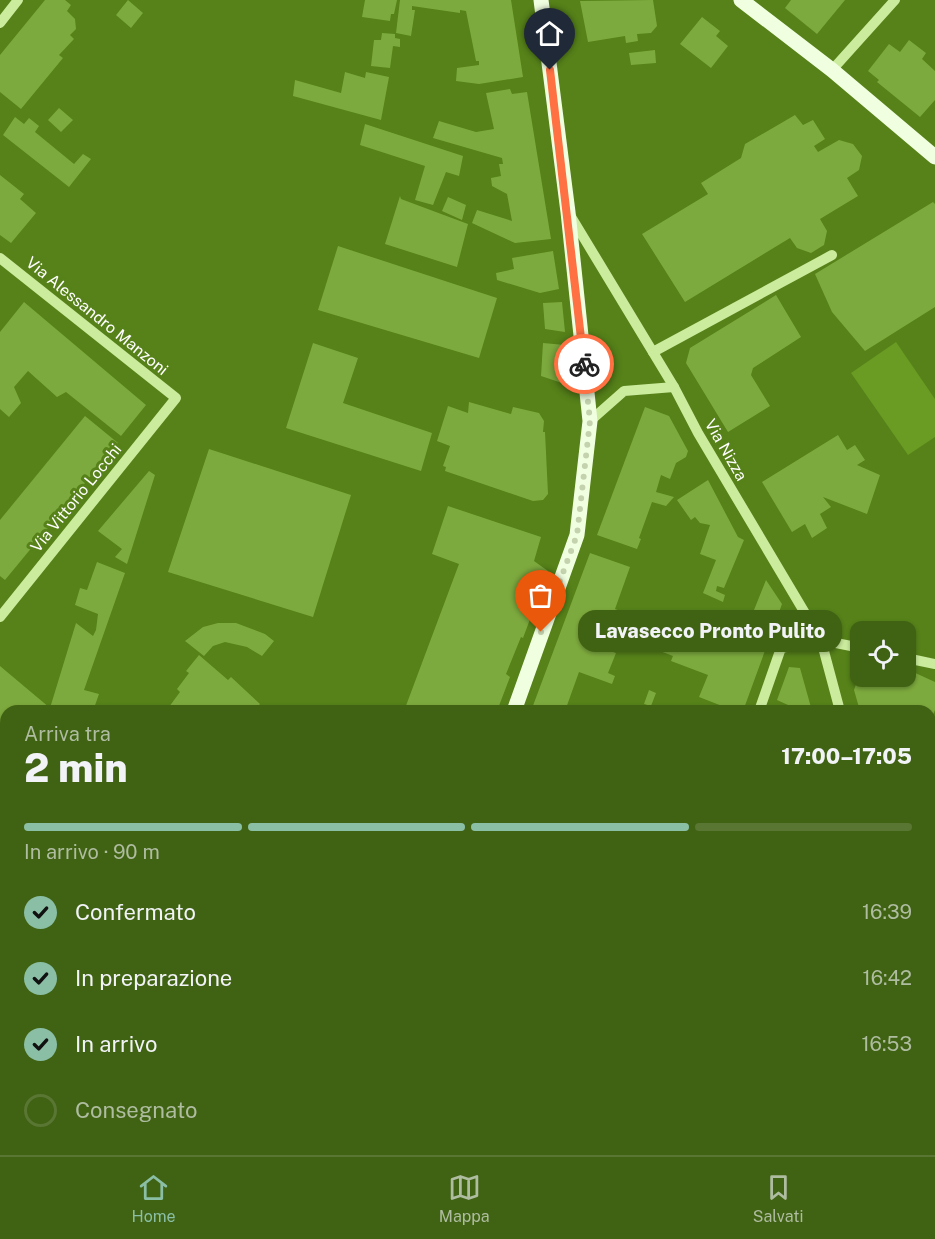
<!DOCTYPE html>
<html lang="it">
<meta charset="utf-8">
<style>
body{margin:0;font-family:"Public Sans",sans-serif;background:#47681c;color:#f1f3f6;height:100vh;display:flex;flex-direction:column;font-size:22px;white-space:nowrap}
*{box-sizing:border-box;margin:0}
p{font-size:20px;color:#aebca0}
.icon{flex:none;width:33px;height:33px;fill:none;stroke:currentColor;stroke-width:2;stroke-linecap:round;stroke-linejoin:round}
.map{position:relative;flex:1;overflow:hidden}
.side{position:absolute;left:0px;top:705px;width:936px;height:450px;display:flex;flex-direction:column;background:#406213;border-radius:18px 18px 0 0;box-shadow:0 2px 4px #0004}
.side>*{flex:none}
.buttons{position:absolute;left:850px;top:621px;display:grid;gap:12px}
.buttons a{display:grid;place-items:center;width:66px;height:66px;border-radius:12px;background:#406213;box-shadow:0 2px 4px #0004;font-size:30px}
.pin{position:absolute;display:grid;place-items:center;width:51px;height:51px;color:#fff;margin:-62px -26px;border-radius:50% 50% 50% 0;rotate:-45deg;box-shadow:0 0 6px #0007}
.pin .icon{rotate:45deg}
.courier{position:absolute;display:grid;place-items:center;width:60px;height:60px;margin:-30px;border:4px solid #ff7043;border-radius:50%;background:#fff;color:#222;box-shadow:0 2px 8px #0007}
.bubble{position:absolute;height:42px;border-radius:18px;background:#406213;box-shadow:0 2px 4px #0004;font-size:20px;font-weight:800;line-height:42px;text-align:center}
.summary em{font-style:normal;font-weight:800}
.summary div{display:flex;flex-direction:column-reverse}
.summary{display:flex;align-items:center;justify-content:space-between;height:102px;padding:0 24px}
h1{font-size:39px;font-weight:800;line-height:45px}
.bar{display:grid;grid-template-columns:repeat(4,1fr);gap:9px 6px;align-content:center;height:72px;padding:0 24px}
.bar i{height:8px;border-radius:4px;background:#597633}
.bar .selected{background:#8abfa5}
.bar p{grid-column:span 4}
ol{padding:0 24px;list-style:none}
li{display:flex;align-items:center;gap:18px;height:66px}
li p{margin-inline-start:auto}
li .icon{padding:6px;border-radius:50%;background:#8abfa5;color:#111;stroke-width:4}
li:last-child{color:#aebca0}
li i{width:33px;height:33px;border:3px solid #597633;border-radius:50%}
.dock{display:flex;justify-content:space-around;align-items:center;height:84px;border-top:2px solid #597633;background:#406213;font-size:16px;color:#aebca0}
.dock a{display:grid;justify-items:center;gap:3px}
.dock .selected{color:#8abfa5}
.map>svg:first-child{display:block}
.green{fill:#6a9b22}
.building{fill:#7daa3e}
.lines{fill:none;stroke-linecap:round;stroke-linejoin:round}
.minor{stroke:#cbeb9d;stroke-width:10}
.major{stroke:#f1ffe1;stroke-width:15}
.done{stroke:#c4d3ae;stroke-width:6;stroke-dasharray:0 10.8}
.route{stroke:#ff7043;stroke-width:8}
.labels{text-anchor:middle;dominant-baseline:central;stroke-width:6;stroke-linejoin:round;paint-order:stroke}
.street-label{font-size:16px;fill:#fff;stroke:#568219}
</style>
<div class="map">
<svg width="935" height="1155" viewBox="0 0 935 1155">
<rect width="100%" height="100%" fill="#568219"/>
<!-- green -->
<polygon class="green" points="896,342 935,399 935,437 908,455 851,373"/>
<!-- building -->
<g class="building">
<polygon points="45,0 65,0 71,5 67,11 75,19 76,29 70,35 74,39 59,55 63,58 21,109 0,92 0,55"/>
<polygon points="128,0 143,13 131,28 116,15"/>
<polygon points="365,0 397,0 394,14 391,14 390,21 362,17"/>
<polygon points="400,0 511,0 523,77 479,84 456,81 457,68 479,65 479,61 476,61 466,11 460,10 460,13 412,6 412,10 415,10 411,36 396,33"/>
<polygon points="653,0 657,26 651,33 637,34 638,41 626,43 625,36 588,42 580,1"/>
<polygon points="791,0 845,0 817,34 785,8"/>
<polygon points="702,17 720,31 716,36 728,46 711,68 680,44"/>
<polygon points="382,33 395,34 395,38 400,39 400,47 393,46 390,68 371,66 374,40 381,40"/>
<polygon points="909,40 926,53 922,59 935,71 935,100 920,117 877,82 879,80 868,71 889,44 900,52"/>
<polygon points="655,50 656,63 631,65 629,53"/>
<polygon points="345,72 365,78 366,72 389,77 381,120 293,96 295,80 341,93"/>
<polygon points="510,89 512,94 527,92 551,239 515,243 472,223 477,210 512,221 507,194 492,186 491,178 501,176 499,164 503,164 502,158 433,138 439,121 476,132 494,129 486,93"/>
<polygon points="59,108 73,120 61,132 48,120"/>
<polygon points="795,115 803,125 813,120 825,139 814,146 818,152 839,140 853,144 862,156 859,170 847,178 858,196 820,219 827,231 824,245 811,253 797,248 790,238 685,302 642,234 708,194 701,183 741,158 745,144"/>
<polygon points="15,117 24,124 29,118 39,126 35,132 74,164 83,154 91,159 69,187 3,135"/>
<polygon points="365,124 463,156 459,176 446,172 433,205 415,200 425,166 360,145"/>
<polygon points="0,175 24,194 20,199 36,213 11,243 0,235"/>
<polygon points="400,196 401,199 468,224 457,267 385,244"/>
<polygon points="448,197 466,205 462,220 442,211"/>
<polygon points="933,202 935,204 935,307 865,351 832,312 815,274"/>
<polygon points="338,246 497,298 479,358 318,310"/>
<polygon points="553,251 559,289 540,293 497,280 496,273 514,269 512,258"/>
<polygon points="776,295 801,337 753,368 751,375 770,406 728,432 686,363 690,348"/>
<polygon points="24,302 146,405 121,436 66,392 57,397 28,371 14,387 21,403 9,417 0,409 0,332"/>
<polygon points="562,302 565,332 545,329 543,303"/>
<polygon points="313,343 358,358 343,403 432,433 421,471 286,428"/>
<polygon points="543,343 565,345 562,383 541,376"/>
<polygon points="469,402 511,414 513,407 539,413 544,421 543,432 545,432 548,494 543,500 533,501 445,471 446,467 443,466 450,446 437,441 448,406 468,413"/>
<polygon points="645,407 669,416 688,451 686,457 676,463 670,479 661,475 656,492 674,497 666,506 652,502 639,538 641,539 637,549 597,535"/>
<polygon points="85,416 118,443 5,580 0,576 0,520"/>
<polygon points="838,435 847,450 855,445 865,460 857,465 880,475 867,514 823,497 831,507 820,514 827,528 812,538 805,524 792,532 762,482"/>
<polygon points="209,449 351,495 313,617 168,572"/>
<polygon points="149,471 155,475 127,564 115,557 122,549 98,531"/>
<polygon points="708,480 738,537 744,540 724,588 717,586 716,591 725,595 723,602 703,593 716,560 700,554 710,525 700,523 695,517 691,520 677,500"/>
<polygon points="448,506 541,537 534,561 548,571 523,638 521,637 506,674 510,677 497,711 404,711 459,564 432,554"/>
<polygon points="590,553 630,567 615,609 673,631 678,617 742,640 766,580 782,604 743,711 735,711 699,697 708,675 671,661 673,656 613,633 610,639 607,637 602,648 616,653 608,673 615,676 612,684 579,672 565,711 531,711"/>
<polygon points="97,562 125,573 84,690 99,694 93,711 6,711 6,743 0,738 0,666 50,708 76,623 93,636 96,630 98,614 75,605 80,588 87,590"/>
<polygon points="218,623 236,623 265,634 274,641 262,656 247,647 225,642 213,646 204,656 185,641 203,627"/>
<polygon points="199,655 228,680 231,677 260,704 254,711 166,711 180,692 177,689 189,673 186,671"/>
<polygon points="789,667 800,668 812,711 789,711 788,705 777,700"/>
<polygon points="911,671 935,682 935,710 930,722 930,711 910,711 898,706 899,711 860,711 854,690 859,676 906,676 906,673 910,674"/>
<polygon points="649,690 656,693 651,706 644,704"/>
<polygon points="931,746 935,748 935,767 930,764"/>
<polygon points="930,787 935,789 935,812 930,810"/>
<polygon points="935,821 935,885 930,883 930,834"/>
<polygon points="6,1056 6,1081 0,1076 0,1064"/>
<polygon points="6,1116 6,1149 18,1149 16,1155 0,1155 0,1131"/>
<polygon points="143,1149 157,1149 164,1155 141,1155"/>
<polygon points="249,1149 305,1149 303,1155 257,1155"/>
<polygon points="497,1149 585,1149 591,1153 591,1155 504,1155"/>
<polygon points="733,1149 761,1149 759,1155 731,1155"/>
<polygon points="782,1149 857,1149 856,1155 780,1155"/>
<rect x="890" y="1149" width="36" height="6"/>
</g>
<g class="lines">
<!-- minor -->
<g class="minor">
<polyline points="0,23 18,0"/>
<polyline points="832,70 895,0"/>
<polyline points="570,215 674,387 698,433 821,640 840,711"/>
<polyline points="0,258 176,398 0,617"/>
<polyline points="653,352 832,255"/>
<polyline points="590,421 624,391 674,387"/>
<polyline points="906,658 935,664"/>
<polyline points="759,711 781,648 821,640 861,648"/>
<polyline points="431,1149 438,1155"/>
<polyline points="875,1155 876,1149"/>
</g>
<!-- major -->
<g class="major">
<polyline points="741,0 832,70 935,157"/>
<polyline points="514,711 577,535 590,421 568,212 541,0"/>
<polyline points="0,798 6,803"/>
<polyline points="325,1155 327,1149"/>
</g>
</g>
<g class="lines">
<!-- done -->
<polyline class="done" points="541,632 577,535 590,421 584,364"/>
<!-- route -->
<polyline class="route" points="550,70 584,364"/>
</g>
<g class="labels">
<!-- street labels -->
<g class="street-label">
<text transform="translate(97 316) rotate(39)">Via Alessandro Manzoni</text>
<text transform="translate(726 450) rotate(60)">Via Nizza</text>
<text transform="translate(76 498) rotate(-51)">Via Vittorio Locchi</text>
</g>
</g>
</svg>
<div class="buttons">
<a><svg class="icon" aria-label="locate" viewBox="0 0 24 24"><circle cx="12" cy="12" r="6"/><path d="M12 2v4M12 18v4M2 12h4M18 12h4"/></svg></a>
</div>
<div class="pin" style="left:541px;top:632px;background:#ea580c"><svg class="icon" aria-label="bag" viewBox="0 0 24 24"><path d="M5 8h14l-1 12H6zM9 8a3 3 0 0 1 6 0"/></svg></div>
<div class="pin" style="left:550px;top:70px;background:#1f2937"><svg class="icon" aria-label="home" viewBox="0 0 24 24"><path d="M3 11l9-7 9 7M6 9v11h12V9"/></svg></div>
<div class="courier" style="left:584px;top:364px"><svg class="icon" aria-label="bike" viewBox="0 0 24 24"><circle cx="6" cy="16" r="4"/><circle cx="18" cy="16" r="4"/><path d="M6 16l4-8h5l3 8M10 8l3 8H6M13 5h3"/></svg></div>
<div class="bubble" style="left:578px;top:610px;width:264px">Lavasecco Pronto Pulito</div>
<section class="side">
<div class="summary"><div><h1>2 min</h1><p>Arriva tra</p></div><em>17:00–17:05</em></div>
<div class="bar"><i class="selected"></i><i class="selected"></i><i class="selected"></i><i></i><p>In arrivo · 90 m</p></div>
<ol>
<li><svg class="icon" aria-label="check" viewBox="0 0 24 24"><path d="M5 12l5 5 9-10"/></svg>Confermato<p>16:39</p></li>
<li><svg class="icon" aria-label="check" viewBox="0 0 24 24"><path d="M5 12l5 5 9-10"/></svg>In preparazione<p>16:42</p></li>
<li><svg class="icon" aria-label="check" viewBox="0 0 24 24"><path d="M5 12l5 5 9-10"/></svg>In arrivo<p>16:53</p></li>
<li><i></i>Consegnato</li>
</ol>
</section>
</div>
<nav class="dock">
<a class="selected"><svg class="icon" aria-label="home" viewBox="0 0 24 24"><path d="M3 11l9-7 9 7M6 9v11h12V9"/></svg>Home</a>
<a><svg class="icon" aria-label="map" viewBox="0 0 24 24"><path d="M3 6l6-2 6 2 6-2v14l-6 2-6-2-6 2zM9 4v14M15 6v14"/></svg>Mappa</a>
<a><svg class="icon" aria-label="saved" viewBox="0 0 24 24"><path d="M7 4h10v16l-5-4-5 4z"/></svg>Salvati</a>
</nav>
